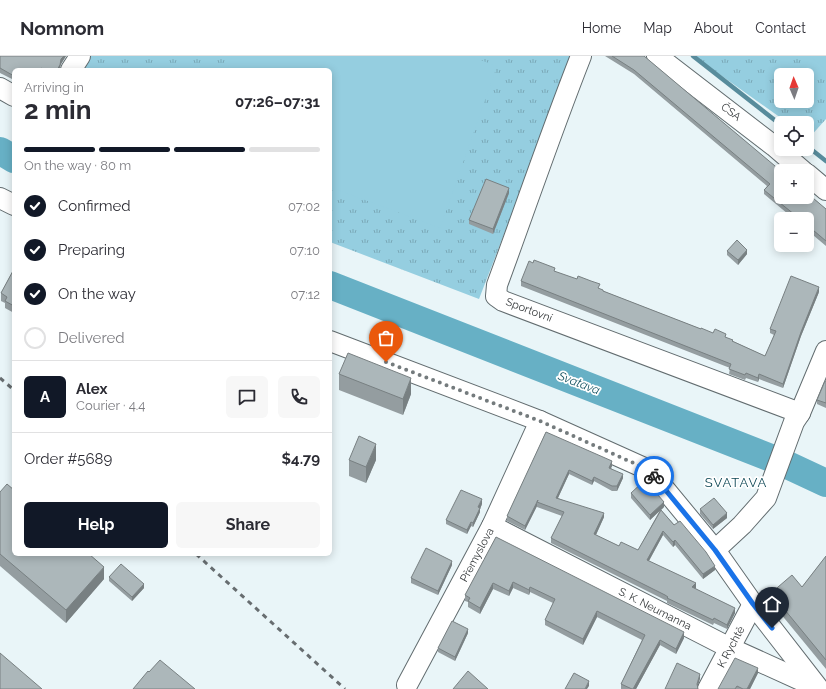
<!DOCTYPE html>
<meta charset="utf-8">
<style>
body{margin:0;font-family:Raleway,sans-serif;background:#f7f7f7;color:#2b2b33;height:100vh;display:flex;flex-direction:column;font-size:15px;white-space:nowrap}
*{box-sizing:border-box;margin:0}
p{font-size:13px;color:#7c7c81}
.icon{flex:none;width:22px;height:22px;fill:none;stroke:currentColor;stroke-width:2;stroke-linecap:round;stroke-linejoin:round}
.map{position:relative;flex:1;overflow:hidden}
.details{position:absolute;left:12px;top:12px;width:320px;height:488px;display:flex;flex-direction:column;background:#fff;border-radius:6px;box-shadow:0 2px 10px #0003}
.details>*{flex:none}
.needle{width:26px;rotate:358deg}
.controls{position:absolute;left:774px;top:12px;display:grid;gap:8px}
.controls a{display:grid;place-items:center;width:40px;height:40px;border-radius:6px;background:#fff;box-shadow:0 2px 10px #0003;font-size:20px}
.pin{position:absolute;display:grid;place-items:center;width:34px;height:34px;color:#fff;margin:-41px -17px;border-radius:50% 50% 50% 0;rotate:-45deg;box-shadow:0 0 4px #0007}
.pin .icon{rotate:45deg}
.courier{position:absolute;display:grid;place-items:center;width:40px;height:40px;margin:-20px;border:3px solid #1a73e8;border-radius:50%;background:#fff;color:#222;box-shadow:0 1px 5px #0007}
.summary em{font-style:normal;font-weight:700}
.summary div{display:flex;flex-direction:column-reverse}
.summary{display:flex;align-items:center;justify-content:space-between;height:68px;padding:0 12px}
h1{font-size:26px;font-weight:700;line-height:30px}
.bar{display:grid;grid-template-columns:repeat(4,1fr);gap:6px 4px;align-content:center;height:48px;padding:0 12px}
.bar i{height:5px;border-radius:3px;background:#e1e1e2}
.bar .current{background:#111827}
.bar p{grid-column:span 4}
.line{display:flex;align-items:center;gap:10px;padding:0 12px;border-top:1px solid #e1e1e2}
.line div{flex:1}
.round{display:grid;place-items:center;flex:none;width:42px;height:42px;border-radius:6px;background:#f7f7f7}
ol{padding:0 12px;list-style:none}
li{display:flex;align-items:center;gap:12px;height:44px}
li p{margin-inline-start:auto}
li .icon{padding:4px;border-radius:50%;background:#111827;color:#fff;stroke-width:4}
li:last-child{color:#7c7c81}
li i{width:22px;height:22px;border:2px solid #e1e1e2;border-radius:50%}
.button{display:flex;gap:8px;margin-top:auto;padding:8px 12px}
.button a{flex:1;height:46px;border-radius:6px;background:#111827;color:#fff;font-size:16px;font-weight:700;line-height:46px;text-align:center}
.button a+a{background:#f7f7f7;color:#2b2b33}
header{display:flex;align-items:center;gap:24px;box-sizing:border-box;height:56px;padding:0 20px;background:#fff;border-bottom:1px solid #e1e1e2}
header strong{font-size:19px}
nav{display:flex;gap:22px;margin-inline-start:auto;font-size:14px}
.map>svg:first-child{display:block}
.grass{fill:url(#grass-tufts);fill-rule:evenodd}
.pitch{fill:#95cee0}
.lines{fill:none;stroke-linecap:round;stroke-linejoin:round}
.stream{stroke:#588c9c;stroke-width:4.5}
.river{stroke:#67b0c5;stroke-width:28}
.minor-casing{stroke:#626c6f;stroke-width:22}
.minor{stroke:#fff;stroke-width:20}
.rail{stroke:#676d70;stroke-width:3;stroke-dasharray:5 5;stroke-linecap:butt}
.wall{fill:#949da0}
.shaded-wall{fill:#788082}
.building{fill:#acb7ba;stroke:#788082}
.done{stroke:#747b7d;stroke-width:4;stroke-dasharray:0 7.2}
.route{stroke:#1a73e8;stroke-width:5}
.labels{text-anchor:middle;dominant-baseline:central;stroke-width:3.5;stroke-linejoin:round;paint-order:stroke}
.street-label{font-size:11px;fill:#35393b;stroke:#fff}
.water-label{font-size:12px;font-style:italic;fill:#125160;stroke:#fff}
.quarter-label{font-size:13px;letter-spacing:1px;fill:#0b4553;stroke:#fff}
</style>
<header>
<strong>Nomnom</strong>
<nav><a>Home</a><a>Map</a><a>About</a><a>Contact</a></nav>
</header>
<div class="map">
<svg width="826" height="633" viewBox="0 0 826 633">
<defs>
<pattern id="grass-tufts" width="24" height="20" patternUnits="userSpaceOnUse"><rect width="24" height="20" fill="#95cee0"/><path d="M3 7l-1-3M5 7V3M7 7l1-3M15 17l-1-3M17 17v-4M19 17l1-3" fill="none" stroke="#7aa8b7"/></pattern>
</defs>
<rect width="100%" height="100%" fill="#e9f5f8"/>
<!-- grass -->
<g class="grass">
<polygon points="90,0 573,0 479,243 330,186 330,14 81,14"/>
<path d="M694,0H826V63L809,82L807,81V67H788ZM781,19H807V45H781Z"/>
</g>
<!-- pitch -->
<g class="pitch">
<polygon points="232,0 469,0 497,10 440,172 330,131 330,14 227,14"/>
<polygon points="810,0 826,0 826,14"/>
</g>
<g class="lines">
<!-- stream -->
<g class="stream">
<polyline points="693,0 781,69"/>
<polyline points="807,90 826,105"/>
</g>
<!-- river -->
<g class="river">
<polyline points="0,95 14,103"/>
<polyline points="330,229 781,406 826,427"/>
</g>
<!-- minor casing -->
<g class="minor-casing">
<g id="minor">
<path d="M581,0C551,76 525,153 497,229L496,240L503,245L800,357"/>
<polyline points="657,0 774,90 803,115"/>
<polyline points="71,14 80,0"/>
<polyline points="0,32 14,40"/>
<polyline points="807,118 826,134"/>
<polyline points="0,142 14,149"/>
<polyline points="330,285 540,365 649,414 715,494 753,548 819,633"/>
<polyline points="492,470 730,592 816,631"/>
<polyline points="715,494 742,469 766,442 794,366 800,357 826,295"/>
<polyline points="407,629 492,470 540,365"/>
<polyline points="708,633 753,548"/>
</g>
</g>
<!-- minor -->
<use href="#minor" class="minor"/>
<!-- rail -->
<g class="rail">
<polyline points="0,322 14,334"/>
<polyline points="196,498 345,633"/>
</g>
</g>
<!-- wall -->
<g class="wall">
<polygon points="0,0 66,0 61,8 59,14 14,14 14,24 0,17"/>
<polygon points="605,0 644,0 826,153 826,190 807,174 807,163 794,163 764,138 764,134 767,130 634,18"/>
<polygon points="509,137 493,178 469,168 469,164"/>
<polygon points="727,195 747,198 738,209 727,199"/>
<polygon points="533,207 600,233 603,235 701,273 726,282 765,300 774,279 770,277 770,273 819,236 801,280 783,332 759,323 758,326 746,322 745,324 729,318 730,312 521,230 521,225"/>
<polygon points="14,213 14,257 5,252 5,247 1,245 1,237"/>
<polygon points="339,318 411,338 403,359 339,334"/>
<polygon points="826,325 826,352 817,348 817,344"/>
<polygon points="546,376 612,410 611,412 623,422 617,435 612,435 594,425 592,429 569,418 558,442 604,461 596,479 619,490 638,494 660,454 650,464 631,442 631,437 664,451 661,454 715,514 703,523 675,489 673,491 663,479 649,505 696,532 695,532 735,557 727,573 714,567 713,569 667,547 667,545 551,487 551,482 562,460 537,451 537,450 525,474 507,465 507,460"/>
<polygon points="349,404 376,404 366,427 349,420"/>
<polygon points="0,436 104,523 66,567 0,510"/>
<polygon points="482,448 480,453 480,456 473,471 471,470 467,478 446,468 446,464"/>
<polygon points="700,453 727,462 713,473 700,458"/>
<polygon points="496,481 684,582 676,598 660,589 636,633 621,633 621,628 642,584 597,561 583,589 545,569 545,564 553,547 530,536 529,539 513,532 509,540 493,533 480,558 468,551 468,546 465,545 465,539"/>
<polygon points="826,500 826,613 771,546 771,537 802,531"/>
<polygon points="452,509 438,539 411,527 411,522"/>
<polygon points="109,521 144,532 132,545 109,525"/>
<polygon points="468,577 455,605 438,596 438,592"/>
<polygon points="758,617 750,633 718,633"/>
</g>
<!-- shaded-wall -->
<g class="shaded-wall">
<polygon points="64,0 66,0 61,8 59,14 57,14 61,3"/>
<polygon points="509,132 509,137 493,178 493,173"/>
<polygon points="747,194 747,198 738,209 738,204"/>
<polygon points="819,231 819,236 801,280 783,332 783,328 801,276"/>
<polygon points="759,318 759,323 758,326 758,322"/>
<polygon points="411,322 411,338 403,359 403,343"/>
<polygon points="376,388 376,404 366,427 366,411"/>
<polygon points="612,405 612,410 609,416 609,412"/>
<polygon points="569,414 569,418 556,446 556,442"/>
<polygon points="623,418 623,422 617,435 617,430"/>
<polygon points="594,421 594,425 592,429 592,425"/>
<polygon points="482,443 482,448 480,453 480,456 473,471 473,467 478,451"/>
<polygon points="537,446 537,450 525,474 525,470"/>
<polygon points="664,446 664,451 650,464 650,459"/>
<polygon points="604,457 604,461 594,483 594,478"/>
<polygon points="727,457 727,462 713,473 713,469"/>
<polygon points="471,466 471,470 467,478 467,474"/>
<polygon points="663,475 663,479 647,508 647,504"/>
<polygon points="675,484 675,489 673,491 673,486"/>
<polygon points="452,505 452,509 438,539 438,535"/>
<polygon points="715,510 715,514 703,523 703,518"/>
<polygon points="104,511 104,523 66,567 66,554"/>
<polygon points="513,526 513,532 509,540 509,535"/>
<polygon points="493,527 493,533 480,558 480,552"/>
<polygon points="696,527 696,532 692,536 692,531"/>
<polygon points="144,528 144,532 132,545 132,541"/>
<polygon points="530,531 530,536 529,539 529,534"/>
<polygon points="735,552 735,557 727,573 727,569"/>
<polygon points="597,555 597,561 583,589 583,583"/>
<polygon points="468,573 468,577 455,605 455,601"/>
<polygon points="684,576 684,582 676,598 676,593"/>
<polygon points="660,584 660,589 636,633 633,633"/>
<polygon points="758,612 758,617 750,633 747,633"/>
<polygon points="700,618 700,623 697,633 697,628"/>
<polygon points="589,625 589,630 587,633 585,633"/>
</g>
<!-- building -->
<g class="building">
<polygon points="0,0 64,0 61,3 60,9 57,14 44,14 41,12 40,14 14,14 14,20 0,12"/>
<polygon points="612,0 644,0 781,115 781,141 807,141 807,137 826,153 826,185 807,169 807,163 800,163 764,134 770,128 634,14"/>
<polygon points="486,123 509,132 493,173 469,164"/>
<polygon points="737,184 747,194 738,204 727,195"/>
<polygon points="534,204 555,212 554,215 577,223 578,220 591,225 600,228 598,232 603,234 603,235 701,273 701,272 713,277 715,273 726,278 725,281 733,284 732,285 765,300 776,275 770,273 791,220 819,231 801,276 783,328 759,318 758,322 746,317 745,319 729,313 731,308 521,225 529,205 533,207"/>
<polygon points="14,213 14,250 5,245 7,241 1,237"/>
<polygon points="348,297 411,322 403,343 339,318"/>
<polygon points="825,325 826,325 826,347 817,344"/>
<polygon points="546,376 612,405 609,412 623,418 617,430 612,430 594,421 592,425 569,414 556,442 604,457 594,478 619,490 621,486 638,494 661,454 674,469 680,465 706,496 715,510 703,518 675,484 673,486 663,475 647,504 696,527 692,531 735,552 727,569 714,562 713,564 667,542 668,541 665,539 551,482 564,456 537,446 538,444 525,470 507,460"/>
<polygon points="359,380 376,388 366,411 349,404"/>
<polygon points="645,424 664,446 650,459 631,437"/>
<polygon points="7,428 14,434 14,498 89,498 104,511 66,554 0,498 0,436"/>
<polygon points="461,434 482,443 478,451 480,452 473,467 471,466 467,474 446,464"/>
<polygon points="714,442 727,457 713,469 700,453"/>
<polygon points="496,481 684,576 676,593 660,584 633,633 632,633 621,628 645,579 597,555 583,583 545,564 555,543 530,531 529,534 513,526 509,535 493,527 480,552 468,545 470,542 465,539"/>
<polygon points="426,492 452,505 438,535 411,522"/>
<polygon points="826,500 826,604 771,537 792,519 802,531"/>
<polygon points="121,508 144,528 132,541 109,521"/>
<polygon points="452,565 468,573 455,601 438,592"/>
<polygon points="0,597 42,633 0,633"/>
<polygon points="735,602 758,612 747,633 743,633 737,630 735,633 718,633"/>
<polygon points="160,604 195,633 133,633 148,615 149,616"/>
<polygon points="677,607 700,618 697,628 698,633 665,633"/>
<polygon points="468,615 488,633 453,633"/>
<polygon points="574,617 589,625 585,633 565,633"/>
</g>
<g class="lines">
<!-- done -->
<polyline class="done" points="386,306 540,365 649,414 654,420"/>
<!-- route -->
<polyline class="route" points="654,420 715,494 753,548 772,572"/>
</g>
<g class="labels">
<!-- street labels -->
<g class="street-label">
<text transform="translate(731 56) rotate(38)">ČSA</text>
<text transform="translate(529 254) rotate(21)">Sportovní</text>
<text transform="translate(477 499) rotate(-62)">Přemyslova</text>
<text transform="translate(655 553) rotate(27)">S. K. Neumanna</text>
<text transform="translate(731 591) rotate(-62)">K Rychtě</text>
</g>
<!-- water labels -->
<g class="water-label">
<text transform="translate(579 327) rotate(21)">Svatava</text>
</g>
<!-- quarter labels -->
<g class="quarter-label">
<text x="736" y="426">SVATAVA</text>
</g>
</g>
</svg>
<div class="controls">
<a><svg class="needle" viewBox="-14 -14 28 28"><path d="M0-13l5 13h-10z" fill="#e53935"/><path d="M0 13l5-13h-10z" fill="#7c7c81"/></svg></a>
<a><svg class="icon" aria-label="locate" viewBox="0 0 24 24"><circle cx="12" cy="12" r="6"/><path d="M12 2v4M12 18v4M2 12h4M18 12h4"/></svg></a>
<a>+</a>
<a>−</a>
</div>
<div class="pin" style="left:386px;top:306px;background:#ea580c"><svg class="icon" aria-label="bag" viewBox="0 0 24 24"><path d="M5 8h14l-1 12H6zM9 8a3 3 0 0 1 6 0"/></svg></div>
<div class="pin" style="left:772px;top:572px;background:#1f2937"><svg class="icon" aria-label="home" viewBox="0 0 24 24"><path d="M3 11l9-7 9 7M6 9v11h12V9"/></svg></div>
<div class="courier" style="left:654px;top:420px"><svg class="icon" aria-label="bike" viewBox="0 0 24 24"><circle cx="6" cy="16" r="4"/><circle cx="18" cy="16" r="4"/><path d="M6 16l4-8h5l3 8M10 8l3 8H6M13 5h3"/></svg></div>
<section class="details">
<div class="summary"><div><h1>2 min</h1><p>Arriving in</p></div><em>07:26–07:31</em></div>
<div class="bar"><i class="current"></i><i class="current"></i><i class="current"></i><i></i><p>On the way · 80 m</p></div>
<ol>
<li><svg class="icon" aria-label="check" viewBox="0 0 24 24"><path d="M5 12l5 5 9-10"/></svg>Confirmed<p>07:02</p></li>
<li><svg class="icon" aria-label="check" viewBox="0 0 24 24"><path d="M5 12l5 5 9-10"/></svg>Preparing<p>07:10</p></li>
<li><svg class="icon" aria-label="check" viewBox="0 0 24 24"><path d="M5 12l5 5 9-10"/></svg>On the way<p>07:12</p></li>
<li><i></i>Delivered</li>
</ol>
<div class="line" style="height:72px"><b class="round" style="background:#111827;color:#fff">A</b><div><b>Alex</b><p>Courier · 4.4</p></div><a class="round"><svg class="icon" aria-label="chat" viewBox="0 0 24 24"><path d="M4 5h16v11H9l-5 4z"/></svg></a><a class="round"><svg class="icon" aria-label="phone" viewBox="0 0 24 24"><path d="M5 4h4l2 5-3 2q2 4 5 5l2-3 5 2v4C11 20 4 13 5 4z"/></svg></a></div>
<div class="line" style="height:52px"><div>Order #5689</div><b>$4.79</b></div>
<div class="button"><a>Help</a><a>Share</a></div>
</section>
</div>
